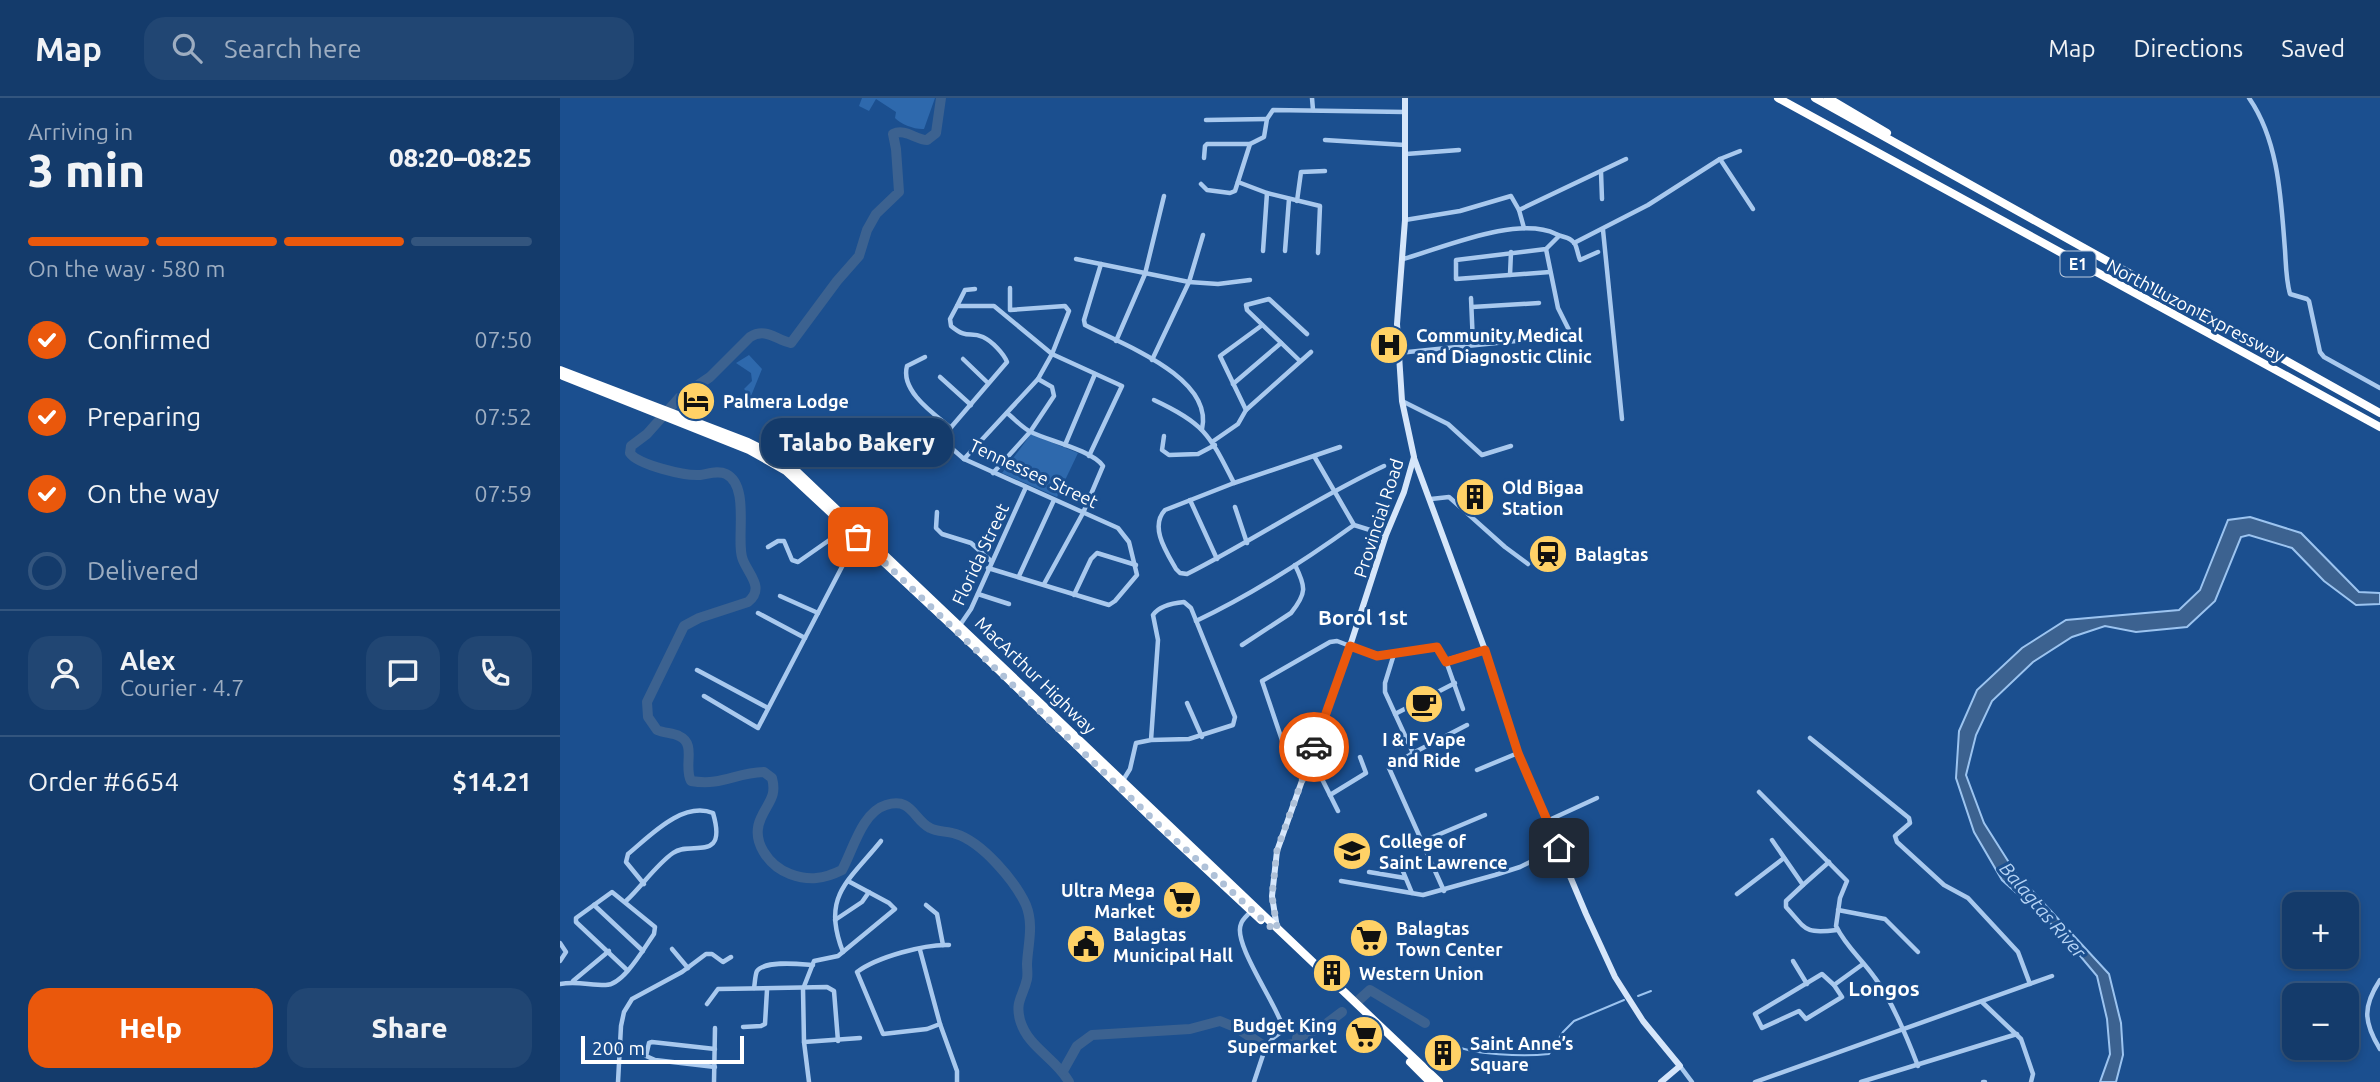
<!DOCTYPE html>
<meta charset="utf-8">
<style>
body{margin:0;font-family:Ubuntu,sans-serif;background:#214673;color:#f1f3f6;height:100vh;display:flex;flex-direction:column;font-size:26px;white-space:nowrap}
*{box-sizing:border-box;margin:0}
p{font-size:23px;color:#9dadc1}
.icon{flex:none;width:38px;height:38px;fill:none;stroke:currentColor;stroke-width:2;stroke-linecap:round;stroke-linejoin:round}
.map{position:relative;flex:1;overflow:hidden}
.sheet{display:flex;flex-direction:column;background:#143b6b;width:560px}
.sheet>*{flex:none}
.controls{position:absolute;left:1722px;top:794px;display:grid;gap:14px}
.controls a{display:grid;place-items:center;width:77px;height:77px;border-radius:14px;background:#143b6b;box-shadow:0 4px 10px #0003,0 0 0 2px #33557e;font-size:35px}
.scale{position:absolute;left:21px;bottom:18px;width:163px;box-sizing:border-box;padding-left:7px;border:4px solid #fff;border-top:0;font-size:19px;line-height:24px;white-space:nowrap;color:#fff;-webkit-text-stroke:5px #1b4f8f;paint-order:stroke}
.pin{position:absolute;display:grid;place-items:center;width:60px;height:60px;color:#fff;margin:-30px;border-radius:14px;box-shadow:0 4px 10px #0006}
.courier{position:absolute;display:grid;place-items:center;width:70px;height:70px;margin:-35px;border:5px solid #ea580c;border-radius:50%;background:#fff;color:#222;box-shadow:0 2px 9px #0007}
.bubble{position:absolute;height:49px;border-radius:21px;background:#143b6b;box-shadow:0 4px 10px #0003,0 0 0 2px #33557e;font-size:23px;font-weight:800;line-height:49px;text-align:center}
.head em{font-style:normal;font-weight:800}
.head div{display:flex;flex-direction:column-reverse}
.head{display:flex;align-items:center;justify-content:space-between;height:119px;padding:0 28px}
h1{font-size:46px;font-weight:800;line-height:52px}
.bar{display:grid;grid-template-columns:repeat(4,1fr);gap:10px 7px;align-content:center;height:84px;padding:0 28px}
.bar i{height:9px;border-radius:5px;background:#33557e}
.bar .on{background:#ea580c}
.bar p{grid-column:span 4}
.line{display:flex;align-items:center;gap:18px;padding:0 28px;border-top:2px solid #33557e}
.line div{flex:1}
.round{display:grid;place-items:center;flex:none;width:74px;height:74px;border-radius:21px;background:#214673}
ol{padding:0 28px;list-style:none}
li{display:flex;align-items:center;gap:21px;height:77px}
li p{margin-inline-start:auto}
li .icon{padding:7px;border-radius:50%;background:#ea580c;color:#fff;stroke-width:4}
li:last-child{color:#9dadc1}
li i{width:38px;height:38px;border:4px solid #33557e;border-radius:50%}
.action{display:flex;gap:14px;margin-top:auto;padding:14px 28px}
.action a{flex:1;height:80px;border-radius:21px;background:#ea580c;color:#fff;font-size:28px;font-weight:800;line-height:80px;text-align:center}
.action a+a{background:#214673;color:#f1f3f6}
header{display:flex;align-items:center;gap:42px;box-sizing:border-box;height:98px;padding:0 35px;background:#143b6b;border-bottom:2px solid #33557e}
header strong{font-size:33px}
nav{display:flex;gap:38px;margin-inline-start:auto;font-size:24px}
.search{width:490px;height:63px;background:#214673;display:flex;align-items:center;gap:18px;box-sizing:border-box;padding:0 24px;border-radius:21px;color:#9dadc1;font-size:26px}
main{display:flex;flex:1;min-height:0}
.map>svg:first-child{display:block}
.green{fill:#2e69ad}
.water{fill:#3c6290;stroke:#9cc4f0;stroke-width:2}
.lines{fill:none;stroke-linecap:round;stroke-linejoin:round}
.stream{stroke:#9cc4f0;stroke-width:2}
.river{stroke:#3c6290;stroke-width:10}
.street{stroke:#a9c9ee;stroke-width:4.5}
.secondary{stroke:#d6e6fa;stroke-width:6}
.highway{stroke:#fff;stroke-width:8}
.done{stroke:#afc1d8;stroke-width:7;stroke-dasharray:0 12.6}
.route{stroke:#ea580c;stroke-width:9}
.labels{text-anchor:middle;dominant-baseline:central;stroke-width:6;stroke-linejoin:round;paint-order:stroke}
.shield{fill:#1b4f8f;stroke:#bbcadd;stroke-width:2}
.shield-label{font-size:16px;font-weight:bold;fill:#fff}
.street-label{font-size:18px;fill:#fff;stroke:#1b4f8f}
.poi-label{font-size:18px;font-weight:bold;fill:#fff;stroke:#1b4f8f;text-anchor:start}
.water-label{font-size:19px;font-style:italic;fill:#b5d3f5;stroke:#1b4f8f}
.quarter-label{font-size:21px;font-weight:bold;fill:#fff;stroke:#1b4f8f}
</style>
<header>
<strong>Map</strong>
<div class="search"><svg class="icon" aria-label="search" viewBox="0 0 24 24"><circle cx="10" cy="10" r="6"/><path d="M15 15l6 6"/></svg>Search here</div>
<nav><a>Map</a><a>Directions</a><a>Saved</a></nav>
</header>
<main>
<section class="sheet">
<div class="head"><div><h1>3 min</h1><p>Arriving in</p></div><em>08:20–08:25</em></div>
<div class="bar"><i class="on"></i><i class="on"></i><i class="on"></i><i></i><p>On the way · 580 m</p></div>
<ol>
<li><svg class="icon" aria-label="check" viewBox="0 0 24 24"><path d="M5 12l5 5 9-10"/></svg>Confirmed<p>07:50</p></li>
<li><svg class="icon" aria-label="check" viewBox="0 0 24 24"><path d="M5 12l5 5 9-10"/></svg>Preparing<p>07:52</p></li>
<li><svg class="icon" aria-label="check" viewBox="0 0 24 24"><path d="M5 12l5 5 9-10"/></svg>On the way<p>07:59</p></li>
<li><i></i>Delivered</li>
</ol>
<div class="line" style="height:126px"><a class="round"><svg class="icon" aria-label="person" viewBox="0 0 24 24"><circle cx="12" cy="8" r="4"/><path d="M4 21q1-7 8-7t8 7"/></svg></a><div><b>Alex</b><p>Courier · 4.7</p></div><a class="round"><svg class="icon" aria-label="chat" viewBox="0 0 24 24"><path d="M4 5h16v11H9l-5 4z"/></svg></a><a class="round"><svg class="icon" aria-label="phone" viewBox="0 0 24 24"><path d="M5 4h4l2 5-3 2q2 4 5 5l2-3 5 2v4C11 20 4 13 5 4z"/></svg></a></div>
<div class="line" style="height:91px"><div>Order #6654</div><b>$14.21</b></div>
<div class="action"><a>Help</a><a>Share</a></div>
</section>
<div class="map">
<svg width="1820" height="984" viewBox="0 0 1820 984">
<rect width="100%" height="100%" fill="#1b4f8f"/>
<!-- green -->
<g class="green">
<path d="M302,0H375L364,31C356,32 340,26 335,20L336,14L316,1L309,13L299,8Z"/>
<polygon points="189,257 202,271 191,298 184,291 192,283 191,275 176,265"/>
<polygon points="471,336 518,355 497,399 442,375"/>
</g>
<!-- water -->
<polygon class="water" points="1690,419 1741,435 1799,494 1820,495 1820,506 1796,507 1764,483 1732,450 1689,437 1681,439 1655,503 1627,529 1576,534 1545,528 1512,539 1473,564 1432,603 1416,637 1406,677 1424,725 1455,774 1549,876 1561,925 1563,957 1556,984 1540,984 1550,956 1547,921 1537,878 1501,835 1442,782 1414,734 1396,680 1399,633 1417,592 1462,550 1506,522 1619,512 1640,492 1668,422"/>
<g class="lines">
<!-- stream -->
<g class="stream">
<polyline points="1078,898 1091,893"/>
<path d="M890,946C913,957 964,959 989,956L1003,934L1014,923L1064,902"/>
</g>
<!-- river -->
<g class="river">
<path d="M381,0L376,35L367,42C356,42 345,30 333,36L336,51L339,94L316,116L307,132L299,158L277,183L231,245C216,242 206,229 190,239L150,279L119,300L87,336L71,348L70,355C78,367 125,378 140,377C148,376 158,372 166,376C191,388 175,444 183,462C189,477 205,490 188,504L139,520L124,528L87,604L88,619L97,632C104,635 113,635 119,638C137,646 123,668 131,683C163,688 174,675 204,674L212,680C217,699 208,704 201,720C190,743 209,768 230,776C249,783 264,781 282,772C293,752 302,714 326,707C352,699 353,721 370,730C377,734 388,733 396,736C422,744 455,783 466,807C474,827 468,846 467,866C467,871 468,876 467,881C463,899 455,903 460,922C468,950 496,960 509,984"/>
<polyline points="799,902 810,892 865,925"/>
<polyline points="503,973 517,948 532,937 630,931 660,923 677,930 707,950 740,945 737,940 762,929 782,914"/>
</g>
<!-- street -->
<g class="street">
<polyline points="752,0 753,12"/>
<path d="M1689,0C1719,43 1721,102 1725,152C1726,167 1726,182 1730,196L1747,201L1749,203L1760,254L1764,259L1820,290"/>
<polyline points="646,22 707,21"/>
<polyline points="765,42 845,47"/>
<polyline points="846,56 899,52"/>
<polyline points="644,60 645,48 647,46 690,46"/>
<polyline points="1160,61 1193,111"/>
<polyline points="1041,74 1042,101"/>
<polyline points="678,84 707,95 760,108 758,155"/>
<polyline points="641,86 647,92 670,95 675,93 690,46 704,39 707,21 713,12 845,14"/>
<polyline points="737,103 741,74 765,73"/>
<polyline points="959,112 1066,61"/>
<polyline points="845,122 900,113 951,98 959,112 964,130"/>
<polyline points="1043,132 1062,321"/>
<polyline points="1014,145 1088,107 1160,61 1180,53"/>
<polyline points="986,151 998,210 1009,232"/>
<polyline points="703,153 707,95"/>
<polyline points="725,153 729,101"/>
<polyline points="516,161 629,184 658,186 690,182"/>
<path d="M843,161C883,150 958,117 996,136C1003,140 1010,138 1015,146C1017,150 1018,157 1020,162L1038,154"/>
<path d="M541,166L524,222L525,227C561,246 654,279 642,331"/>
<polyline points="990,174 896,181 896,162 986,151 999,138"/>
<polyline points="950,177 951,154"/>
<polyline points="911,200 913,246"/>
<polyline points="397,208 405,192 415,191"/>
<polyline points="912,209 979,205"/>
<polyline points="556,243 585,176 604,98"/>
<polyline points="838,255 985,240"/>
<path d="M365,259L347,268C340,293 374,316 391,330"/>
<polyline points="403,261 428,285"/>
<polyline points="592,262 629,184 643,137"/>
<polyline points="740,263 687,212 686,207 709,201 747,236"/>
<polyline points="380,279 411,307"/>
<polyline points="673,286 721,245"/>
<path d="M594,302C645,326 649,336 674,385"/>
<polyline points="842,303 888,326 922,357 951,348"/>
<polyline points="686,312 751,254"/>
<path d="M447,315C455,321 463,331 473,335C491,343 533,353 543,368L523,415L484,486"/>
<polyline points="366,325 381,341"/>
<polyline points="604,338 602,352 609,357 638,356 655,347"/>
<polyline points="652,344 678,326 686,312 660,258 701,228"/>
<polyline points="505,347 535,276"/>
<path d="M780,349L674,385L605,412C589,429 607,455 616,471L620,475L627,476C694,442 756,400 824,368"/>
<polyline points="754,358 794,427 826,437"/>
<polyline points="404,361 478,281 492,256 509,213 505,208 450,212 450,190"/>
<polyline points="433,375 470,334 494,298 492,289 478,281"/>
<polyline points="871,401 889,399 945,449 968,466"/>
<polyline points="630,402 657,461"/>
<polyline points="675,409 687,445"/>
<polyline points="377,414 376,430 382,436 411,445 431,463"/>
<polyline points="208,449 218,443 224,443 232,462 238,464 288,429"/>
<path d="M428,470L549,507L555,503L577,477L569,444L558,430L404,361L381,341L447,264C444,256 432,243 423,239C409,233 408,242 391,228L390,221L397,208H434L492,256L562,288L529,358"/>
<polyline points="459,478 494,402"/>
<polyline points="418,496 449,506"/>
<polyline points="514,497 531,461 537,455 576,467"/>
<polyline points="220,498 258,515"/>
<polyline points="198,515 245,540"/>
<path d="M636,523C691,497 744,463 794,427"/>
<polyline points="400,527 411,511 466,389"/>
<path d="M682,547L731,515C747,495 746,489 735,467"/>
<polyline points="834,556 825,585 825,594 853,655"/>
<polyline points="886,563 903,611"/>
<polyline points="137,572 208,610"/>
<polyline points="144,598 198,630 297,440"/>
<polyline points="627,605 642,639"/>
<polyline points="835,616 895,585"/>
<polyline points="1250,640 1349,720 1350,725 1335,738 1337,744 1384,787 1408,800 1458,854 1470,886"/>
<polyline points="917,672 958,655"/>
<path d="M562,684L570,671L576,645L591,642L629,641L673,627L675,619L631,510L624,504C613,505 599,508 593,517L598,542L591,642"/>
<path d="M1199,694L1287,783L1280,800L1276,828C1286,849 1302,861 1315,880C1332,902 1348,942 1358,968"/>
<polyline points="770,697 806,675 800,659"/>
<polyline points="778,713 759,675 749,664 724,648 702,583 770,544 777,543 790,548"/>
<polyline points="987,723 1037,700"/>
<polyline points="1212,742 1243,787 1269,764"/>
<polyline points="861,744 925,717"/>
<polyline points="842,771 852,795"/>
<polyline points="809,774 845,780"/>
<polyline points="781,783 863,797 935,777 960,769 999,750"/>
<path d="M1243,787L1226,803V809C1247,832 1244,836 1277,832"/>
<polyline points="884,793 829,670 853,655 907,627"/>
<polyline points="1177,796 1224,760"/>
<path d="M66,803C81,789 97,766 113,755C130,742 168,766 153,715C122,703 90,738 68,756L66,764L84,786"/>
<polyline points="34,807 83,853"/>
<polyline points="366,807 377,816 383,847"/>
<polyline points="1278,812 1325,821 1358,854"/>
<path d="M691,813C688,817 682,821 681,826C672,845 718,908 724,932L713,940L705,951L694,984"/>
<polyline points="275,822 302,804 309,794"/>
<polyline points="0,845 6,854 0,863"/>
<polyline points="112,851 128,870"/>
<polyline points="360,852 380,926 397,973 397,984"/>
<path d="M283,854C261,798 288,784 321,743"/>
<polyline points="1233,863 1247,886"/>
<polygon points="1262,876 1274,887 1282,899 1246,921 1239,913 1202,930 1195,916"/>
<path d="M1820,882C1802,909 1804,925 1820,951"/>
<polyline points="13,883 49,853"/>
<path d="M0,886C16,883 29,887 45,887C63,888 84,850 94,836L95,829L52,794L16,820V824L67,872"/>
<polyline points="1274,887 1303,866"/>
<path d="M194,890C195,885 195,877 197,873C205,862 240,866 253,867"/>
<polyline points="1422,904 1461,941 1473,976 1471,984"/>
<polyline points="147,906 158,891 267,889 274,893 278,943"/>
<path d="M380,926L367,931L323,936L297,874C317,859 365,846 389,847"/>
<polyline points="183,929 201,928 205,926 207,892"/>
<polyline points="244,944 300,940"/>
<polyline points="155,951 92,944 89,945 86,958 95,962 155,969"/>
<polyline points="1120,968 1132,984"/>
<polyline points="58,984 61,928 64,914 72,901 122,874 146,856 152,856 163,864 171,859"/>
<polyline points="154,984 155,930"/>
<polyline points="249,984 244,944 243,891 254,863 278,858 335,811 329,805 288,783"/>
<polyline points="1195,984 1492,878"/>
<polyline points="1301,984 1457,936"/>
<polyline points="1423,984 1425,984"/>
</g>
<!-- secondary -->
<g class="secondary">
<polyline points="854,360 925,552 958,655 1026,816 1055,879 1083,923 1120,968 1101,984"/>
<polyline points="790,548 817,558 877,549 886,563 925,552"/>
<polyline points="717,830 712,798 717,753 790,548 826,437 844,394 854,359 842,303 837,226 845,122 845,0"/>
</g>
<!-- highway -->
<g class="highway">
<polyline points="1218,0 1820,329"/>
<polyline points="1255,0 1820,315"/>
<polyline points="1268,0 1327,35"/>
<polyline points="0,272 188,344 218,359 232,369 879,984"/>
<polyline points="3,278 189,352 226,373 416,550 599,727 701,822"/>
<polyline points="850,964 870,984"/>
</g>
</g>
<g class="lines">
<!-- done -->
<polyline class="done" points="298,439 599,727 715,833 717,829 712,798 717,752 754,649"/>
<!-- route -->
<polyline class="route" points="754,649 790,548 817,558 877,549 886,564 925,552 958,655 999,750"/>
</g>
<!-- icons -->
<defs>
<g id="hospital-disc" transform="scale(2.0125)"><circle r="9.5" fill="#ffd166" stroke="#1b4f8f"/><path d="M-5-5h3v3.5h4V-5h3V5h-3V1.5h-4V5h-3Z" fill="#111"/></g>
<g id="hotel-disc" transform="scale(2.0125)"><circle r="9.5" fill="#ffd166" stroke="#1b4f8f"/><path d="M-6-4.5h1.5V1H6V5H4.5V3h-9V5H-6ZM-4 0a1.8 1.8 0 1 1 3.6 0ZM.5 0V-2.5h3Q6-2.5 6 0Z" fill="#111"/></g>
<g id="building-disc" transform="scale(2.0125)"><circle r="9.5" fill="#ffd166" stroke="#1b4f8f"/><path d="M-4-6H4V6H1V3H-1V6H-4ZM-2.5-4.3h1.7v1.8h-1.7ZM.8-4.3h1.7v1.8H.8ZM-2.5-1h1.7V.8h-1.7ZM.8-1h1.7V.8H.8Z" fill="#111"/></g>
<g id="station-disc" transform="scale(2.0125)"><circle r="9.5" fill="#ffd166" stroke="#1b4f8f"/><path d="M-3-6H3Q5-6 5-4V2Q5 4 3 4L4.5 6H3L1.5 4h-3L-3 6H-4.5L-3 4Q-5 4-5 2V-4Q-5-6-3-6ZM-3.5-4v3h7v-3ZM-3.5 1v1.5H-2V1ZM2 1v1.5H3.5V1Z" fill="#111"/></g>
<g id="cafe-disc" transform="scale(2.0125)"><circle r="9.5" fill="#ffd166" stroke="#1b4f8f"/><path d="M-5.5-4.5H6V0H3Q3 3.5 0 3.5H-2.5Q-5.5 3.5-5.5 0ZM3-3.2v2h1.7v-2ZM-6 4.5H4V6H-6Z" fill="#111"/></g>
<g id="school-disc" transform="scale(2.0125)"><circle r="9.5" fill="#ffd166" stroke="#1b4f8f"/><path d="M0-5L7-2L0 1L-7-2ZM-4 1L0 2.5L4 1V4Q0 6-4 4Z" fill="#111"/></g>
<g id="supermarket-disc" transform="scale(2.0125)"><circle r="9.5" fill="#ffd166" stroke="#1b4f8f"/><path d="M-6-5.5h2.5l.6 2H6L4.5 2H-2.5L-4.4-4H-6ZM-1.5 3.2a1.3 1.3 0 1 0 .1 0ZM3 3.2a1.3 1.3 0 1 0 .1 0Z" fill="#111"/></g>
<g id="civic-disc" transform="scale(2.0125)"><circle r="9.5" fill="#ffd166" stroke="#1b4f8f"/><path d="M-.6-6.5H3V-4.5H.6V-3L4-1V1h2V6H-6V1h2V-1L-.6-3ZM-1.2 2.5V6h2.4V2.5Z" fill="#111"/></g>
</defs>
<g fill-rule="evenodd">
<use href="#hospital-disc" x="829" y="247"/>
<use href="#hotel-disc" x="136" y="303"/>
<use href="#building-disc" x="915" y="399"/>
<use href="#station-disc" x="988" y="456"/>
<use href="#cafe-disc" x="864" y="606"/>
<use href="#school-disc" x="792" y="753"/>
<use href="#supermarket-disc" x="622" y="802"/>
<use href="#supermarket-disc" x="809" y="840"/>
<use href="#civic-disc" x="526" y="846"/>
<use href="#building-disc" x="772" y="875"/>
<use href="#supermarket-disc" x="804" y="937"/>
<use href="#building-disc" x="883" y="955"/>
</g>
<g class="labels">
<!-- shield labels -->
<rect class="shield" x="1500.5" y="153.5" width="35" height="25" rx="5"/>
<g class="shield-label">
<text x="1518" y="166">E1</text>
</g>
<!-- street labels -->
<g class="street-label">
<text transform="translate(1636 212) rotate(28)">North Luzon Expressway</text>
<text transform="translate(474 375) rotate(25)">Tennessee Street</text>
<text transform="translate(818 420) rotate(-72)">Provincial Road</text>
<text transform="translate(420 456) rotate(-65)">Florida Street</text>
<text transform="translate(476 577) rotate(44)">MacArthur Highway</text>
</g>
<!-- poi labels -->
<g class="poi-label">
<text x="856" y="237">Community Medical<tspan x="856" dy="21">and Diagnostic Clinic</tspan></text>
<text x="163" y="303">Palmera Lodge</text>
<text x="942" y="389">Old Bigaa<tspan x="942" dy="21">Station</tspan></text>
<text x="1015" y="456">Balagtas</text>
<text x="864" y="641" text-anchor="middle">I &amp; F Vape<tspan x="864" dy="21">and Ride</tspan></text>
<text x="819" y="743">College of<tspan x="819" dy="21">Saint Lawrence</tspan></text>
<text x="595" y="792" text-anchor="end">Ultra Mega<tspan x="595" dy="21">Market</tspan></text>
<text x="836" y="830">Balagtas<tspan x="836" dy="21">Town Center</tspan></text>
<text x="553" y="836">Balagtas<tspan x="553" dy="21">Municipal Hall</tspan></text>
<text x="799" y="875">Western Union</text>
<text x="777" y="927" text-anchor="end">Budget King<tspan x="777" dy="21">Supermarket</tspan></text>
<text x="910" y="945">Saint Anne’s<tspan x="910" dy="21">Square</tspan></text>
</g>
<!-- water labels -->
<g class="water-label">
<text transform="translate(1483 812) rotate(49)">Balagtas River</text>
</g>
<!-- quarter labels -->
<g class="quarter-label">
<text x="803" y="519">Borol 1st</text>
<text x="1324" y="890">Longos</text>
</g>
</g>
</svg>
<div class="controls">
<a>+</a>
<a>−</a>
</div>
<div class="scale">200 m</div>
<div class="pin" style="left:298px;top:439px;background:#ea580c"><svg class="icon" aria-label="bag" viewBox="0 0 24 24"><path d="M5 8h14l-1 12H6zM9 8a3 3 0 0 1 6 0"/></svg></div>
<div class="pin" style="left:999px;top:750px;background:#1f2937"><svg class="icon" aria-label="home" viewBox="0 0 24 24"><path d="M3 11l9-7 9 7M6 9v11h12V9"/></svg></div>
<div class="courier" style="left:754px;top:649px"><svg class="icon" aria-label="car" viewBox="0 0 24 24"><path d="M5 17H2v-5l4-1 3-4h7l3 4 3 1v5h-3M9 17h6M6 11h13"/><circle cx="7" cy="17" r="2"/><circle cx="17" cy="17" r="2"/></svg></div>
<div class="bubble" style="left:201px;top:320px;width:192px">Talabo Bakery</div>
</div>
</main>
